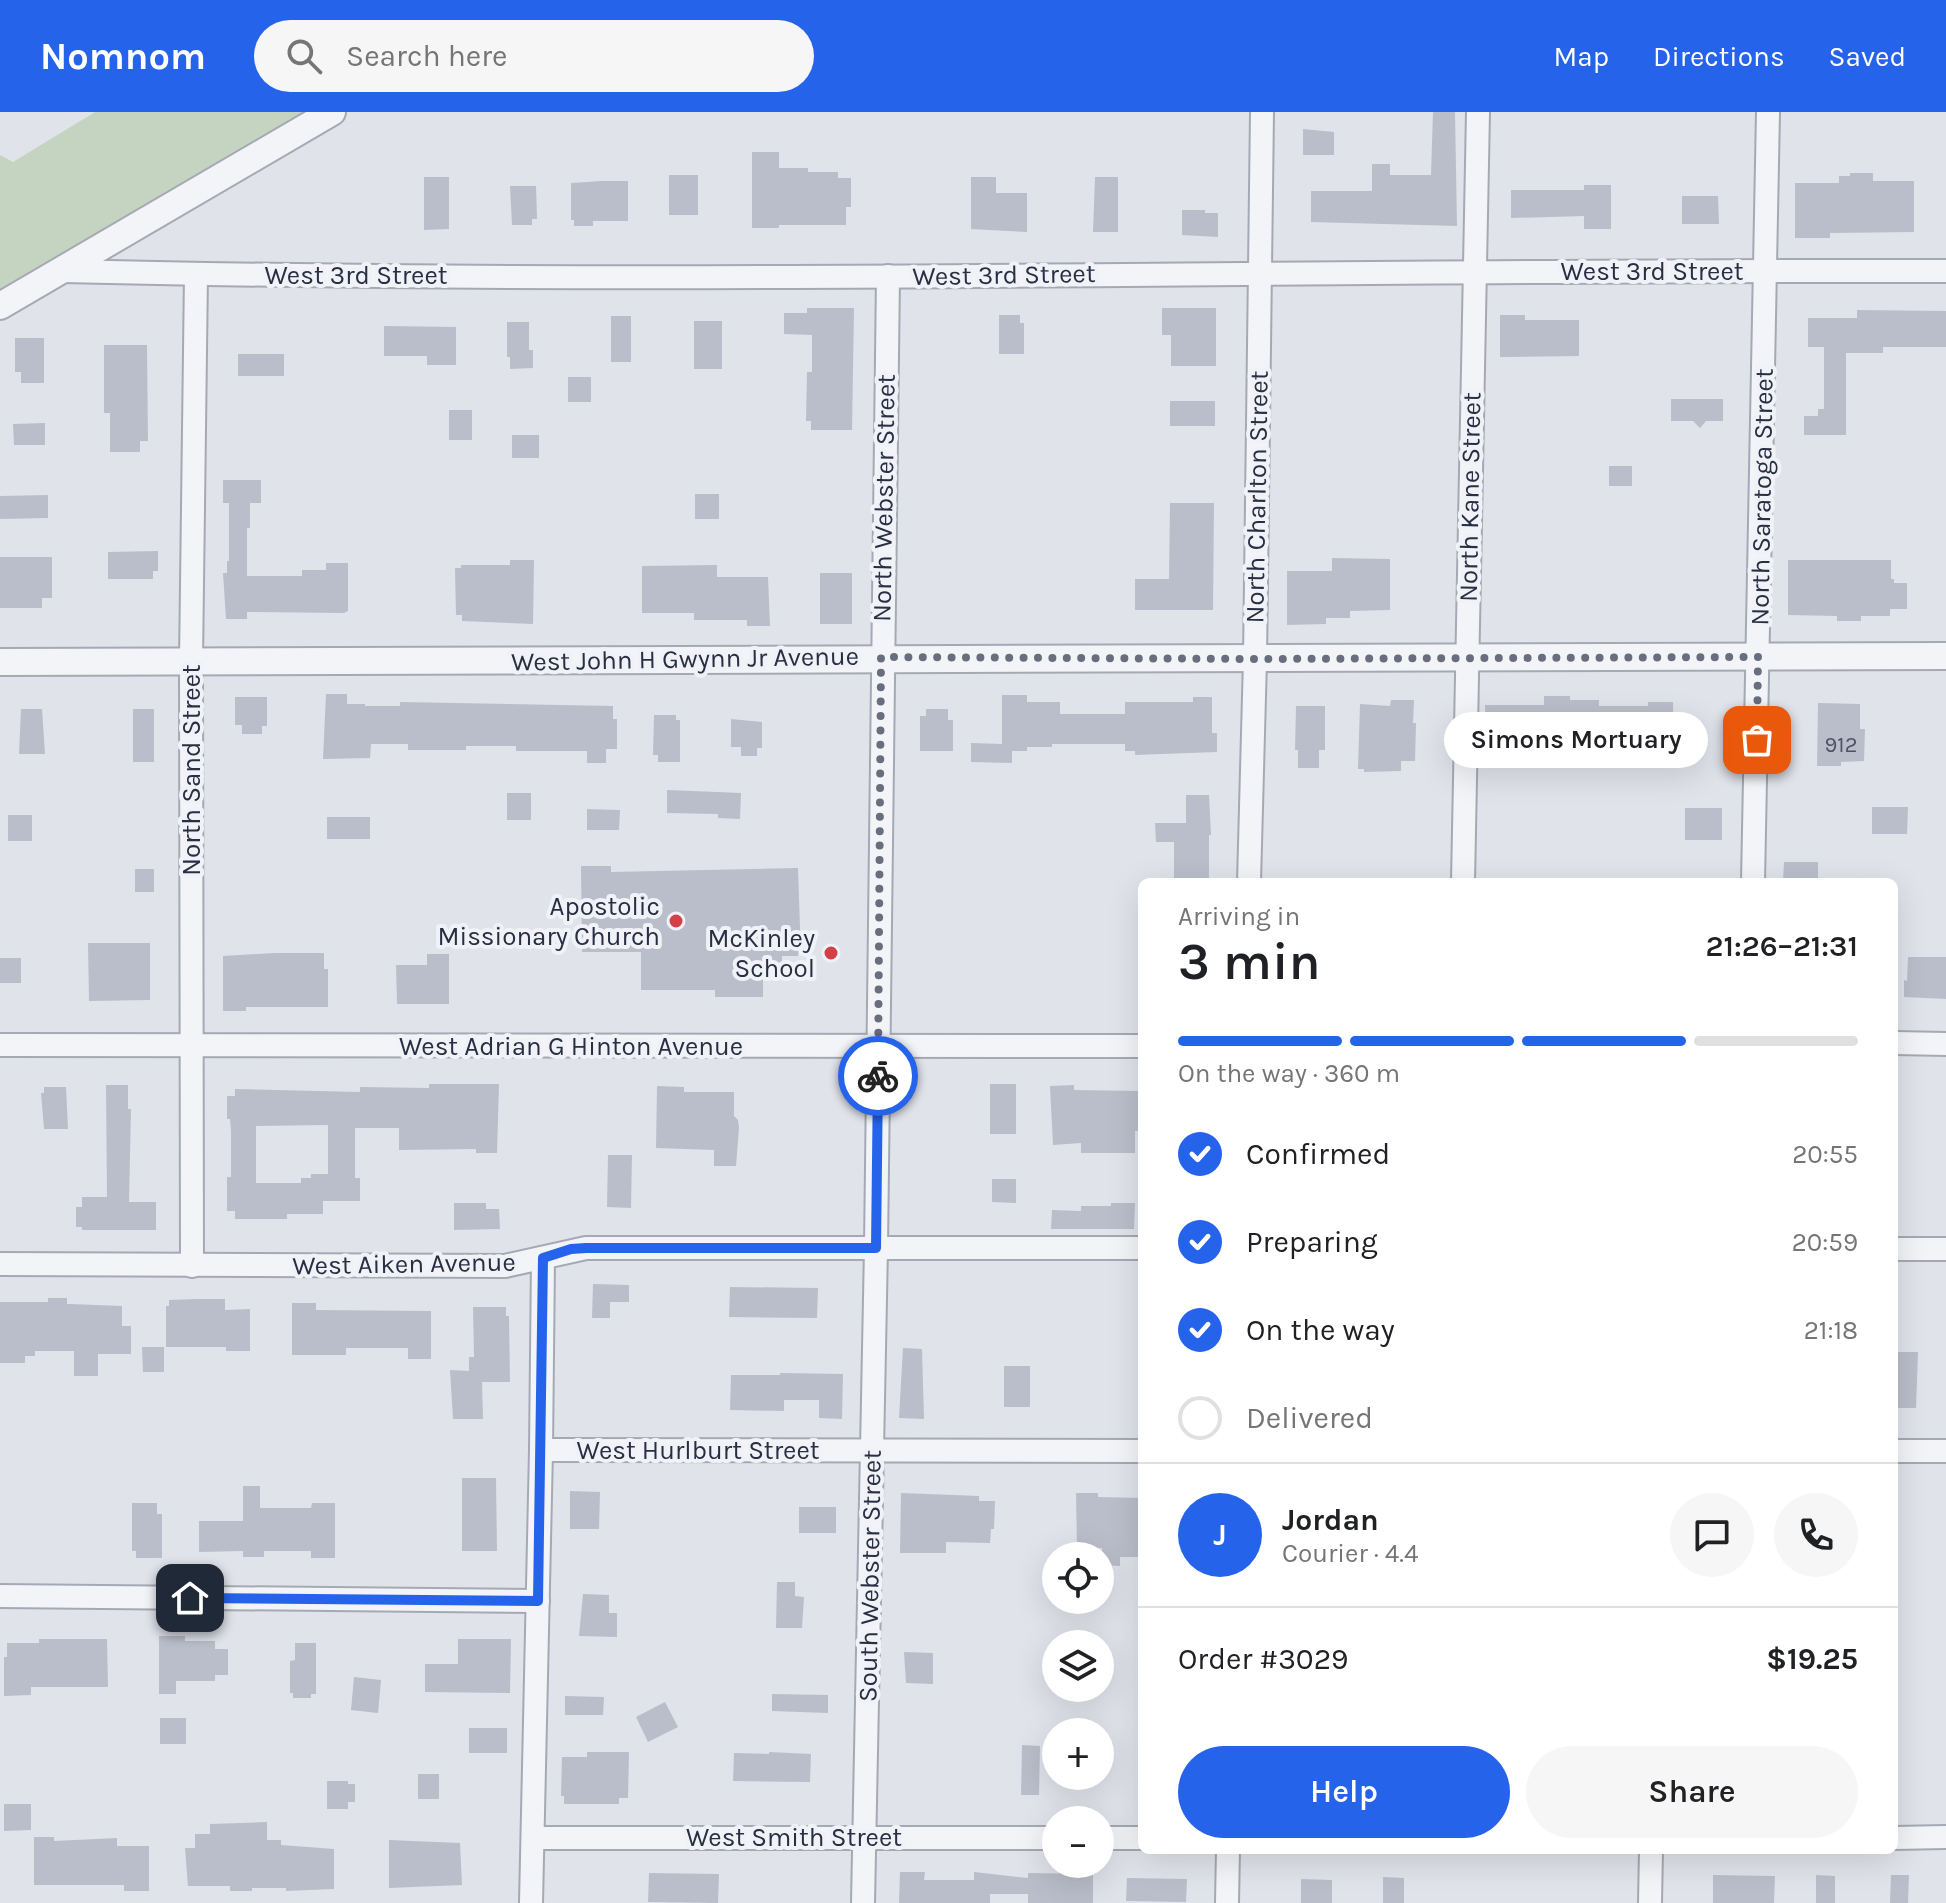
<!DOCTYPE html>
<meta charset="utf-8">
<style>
body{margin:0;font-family:Karla,sans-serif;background:#f6f6f6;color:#202124;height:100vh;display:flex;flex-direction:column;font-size:30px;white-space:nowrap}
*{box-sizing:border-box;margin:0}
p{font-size:26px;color:#757577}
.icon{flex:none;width:44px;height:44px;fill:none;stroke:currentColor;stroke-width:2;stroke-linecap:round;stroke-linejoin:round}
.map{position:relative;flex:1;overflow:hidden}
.sheet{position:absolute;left:1138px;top:766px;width:760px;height:976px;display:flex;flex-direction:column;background:#fff;border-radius:12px;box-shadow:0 8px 32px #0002}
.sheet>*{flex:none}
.fabs{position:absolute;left:1042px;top:1430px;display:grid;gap:16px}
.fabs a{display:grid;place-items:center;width:72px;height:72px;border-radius:50%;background:#fff;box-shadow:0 8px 32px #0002;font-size:40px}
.pin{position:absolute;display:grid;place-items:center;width:68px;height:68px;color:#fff;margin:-34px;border-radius:16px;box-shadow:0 4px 12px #0006}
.courier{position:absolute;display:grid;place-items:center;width:80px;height:80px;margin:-40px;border:6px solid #2563eb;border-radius:50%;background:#fff;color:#222;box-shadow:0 2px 10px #0007}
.bubble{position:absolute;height:56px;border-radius:28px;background:#fff;box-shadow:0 8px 32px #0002;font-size:26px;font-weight:600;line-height:56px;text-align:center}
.summary em{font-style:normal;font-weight:600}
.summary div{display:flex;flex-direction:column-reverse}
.summary{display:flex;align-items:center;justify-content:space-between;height:136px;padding:0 40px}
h1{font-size:52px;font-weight:600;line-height:60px}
.bar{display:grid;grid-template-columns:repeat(4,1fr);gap:12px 8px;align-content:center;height:96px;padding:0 40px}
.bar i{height:10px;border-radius:6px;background:#e0e0e0}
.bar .current{background:#2563eb}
.bar p{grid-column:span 4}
.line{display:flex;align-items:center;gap:20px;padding:0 40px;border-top:2px solid #e0e0e0}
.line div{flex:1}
.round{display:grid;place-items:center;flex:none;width:84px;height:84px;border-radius:42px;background:#f6f6f6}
ol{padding:0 40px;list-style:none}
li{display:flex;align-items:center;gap:24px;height:88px}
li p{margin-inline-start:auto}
li .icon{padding:8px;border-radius:50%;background:#2563eb;color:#fff;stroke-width:4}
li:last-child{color:#757577}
li i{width:44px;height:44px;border:4px solid #e0e0e0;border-radius:50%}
.primary-button{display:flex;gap:16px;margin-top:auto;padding:16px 40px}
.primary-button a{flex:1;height:92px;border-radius:48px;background:#2563eb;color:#fff;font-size:32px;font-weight:600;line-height:92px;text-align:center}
.primary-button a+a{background:#f6f6f6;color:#202124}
header{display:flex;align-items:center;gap:48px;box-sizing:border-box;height:112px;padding:0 40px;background:#2563eb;color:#fff}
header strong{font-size:38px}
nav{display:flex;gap:44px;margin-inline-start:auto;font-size:28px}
.search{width:560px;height:72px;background:#f6f6f6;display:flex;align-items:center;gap:20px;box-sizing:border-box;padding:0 28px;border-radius:44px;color:#757577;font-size:30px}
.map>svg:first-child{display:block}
.green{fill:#c4d4c1}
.building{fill:#babeca;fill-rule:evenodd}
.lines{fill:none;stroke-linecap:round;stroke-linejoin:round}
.minor-casing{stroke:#a5a9b4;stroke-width:26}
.tertiary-casing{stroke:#a5a9b4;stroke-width:30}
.minor{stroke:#f3f4f8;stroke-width:22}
.tertiary{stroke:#f3f4f8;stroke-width:26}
.done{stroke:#686e7d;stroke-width:8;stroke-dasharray:0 14.4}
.route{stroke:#2563eb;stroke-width:10}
.poi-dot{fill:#d34146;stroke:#f0f2f7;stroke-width:3}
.labels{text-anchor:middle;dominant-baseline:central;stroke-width:8;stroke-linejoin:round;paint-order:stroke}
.number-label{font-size:22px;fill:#4c5364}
.street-label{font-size:26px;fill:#282f42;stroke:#f0f2f7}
.poi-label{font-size:26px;fill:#282f42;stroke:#f0f2f7;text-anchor:end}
</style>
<header>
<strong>Nomnom</strong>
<div class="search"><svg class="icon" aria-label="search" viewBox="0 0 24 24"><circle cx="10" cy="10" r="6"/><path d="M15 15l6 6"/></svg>Search here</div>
<nav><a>Map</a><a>Directions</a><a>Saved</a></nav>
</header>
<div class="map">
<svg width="1946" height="1791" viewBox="0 0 1946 1791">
<rect width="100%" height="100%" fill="#e0e3ea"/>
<!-- green -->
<polygon class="green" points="95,0 318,0 0,186 0,43 13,50"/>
<!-- building -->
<g class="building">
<polygon points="1433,0 1455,0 1457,114 1311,110 1311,79 1372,79 1372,52 1390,52 1390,63 1431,63"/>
<polygon points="1303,17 1334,20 1334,43 1303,43"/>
<polygon points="752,40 779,40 779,56 808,56 808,60 838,60 838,66 851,66 851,95 846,95 846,113 779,113 779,116 752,116"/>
<polygon points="1850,61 1873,61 1873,69 1914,69 1914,120 1830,121 1830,126 1795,126 1795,71 1839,71 1839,64 1850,64"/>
<rect x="669" y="63" width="29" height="40"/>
<polygon points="424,65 449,65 449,117 424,118"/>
<polygon points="971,65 996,65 996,81 1027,81 1027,120 971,117"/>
<polygon points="1095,65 1118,65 1118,120 1093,120"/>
<polygon points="602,69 628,69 628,109 593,109 593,114 574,114 574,108 571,108 571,71"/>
<polygon points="1584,73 1611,73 1611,117 1584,117 1584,104 1511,106 1511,78 1584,78"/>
<polygon points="510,74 536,74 537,107 532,107 532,113 512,113"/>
<polygon points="1682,84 1718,84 1719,112 1682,112"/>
<polygon points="1182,98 1205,98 1205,101 1218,101 1218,125 1182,123"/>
<polygon points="807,196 854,196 852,318 811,318 811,309 806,309 807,260 812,260 812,223 784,222 784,201 807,201"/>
<polygon points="1162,196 1216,196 1216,254 1171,254 1171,223 1162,223"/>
<polygon points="1857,198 1946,199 1946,235 1883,235 1883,241 1846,241 1846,323 1804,323 1804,304 1818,304 1818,297 1824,297 1824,235 1808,235 1808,206 1857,206"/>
<polygon points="999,203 1020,203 1020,211 1024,211 1024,242 999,242"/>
<polygon points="1500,203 1525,203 1525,208 1579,208 1579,244 1500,245"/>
<rect x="611" y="204" width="20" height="46"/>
<rect x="694" y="209" width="28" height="48"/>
<polygon points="507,210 529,210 529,238 533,238 533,256 510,257 510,245 507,245"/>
<polygon points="384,214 456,215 456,253 427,253 427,244 384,244"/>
<polygon points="15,226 44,226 44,271 21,271 21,260 15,260"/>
<polygon points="104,233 147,233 148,329 140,329 140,340 110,340 110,301 104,301"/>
<rect x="238" y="242" width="46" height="22"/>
<rect x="568" y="265" width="23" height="25"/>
<polygon points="1671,287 1723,287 1723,309 1706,309 1700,316 1693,309 1671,309"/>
<rect x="1170" y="289" width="45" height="25"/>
<rect x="449" y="298" width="23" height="30"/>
<polygon points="45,311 45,333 14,333 13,312"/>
<rect x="512" y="323" width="27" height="23"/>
<rect x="1609" y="354" width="23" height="20"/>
<polygon points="223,368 261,368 261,391 250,391 250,416 247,416 247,464 302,464 302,458 326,458 326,451 348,451 348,499 344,501 247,500 247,507 226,507 223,461 227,461 227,449 229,449 229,391 223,391"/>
<rect x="695" y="382" width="24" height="25"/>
<polygon points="48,383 48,406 0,407 0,384"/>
<polygon points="1170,391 1214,391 1213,498 1135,498 1135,467 1169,467"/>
<polygon points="158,439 158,459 153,459 153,467 108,467 108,440"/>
<polygon points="0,445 52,445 52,486 42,486 42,496 0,496"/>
<polygon points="1332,446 1390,447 1390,498 1350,499 1350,506 1326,506 1326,512 1287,513 1287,459 1332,459"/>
<polygon points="510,448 534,448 533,512 462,509 462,503 456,503 455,456 461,456 461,453 510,453"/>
<polygon points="1788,448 1891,448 1891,467 1894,467 1894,471 1907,471 1907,497 1890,497 1890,504 1861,504 1861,509 1837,509 1837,504 1788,503"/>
<polygon points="717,453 717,465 768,465 770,514 747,514 747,508 694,508 694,501 642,501 642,454"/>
<rect x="820" y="461" width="32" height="51"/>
<polygon points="326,582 347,582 347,592 365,592 365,594 400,594 400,590 613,594 613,607 617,607 617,637 606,637 606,651 587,651 587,639 516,639 516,634 466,634 466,638 408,638 408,632 371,632 370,646 323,647"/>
<polygon points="1002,583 1027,583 1027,590 1060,590 1060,602 1125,602 1125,590 1193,590 1193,585 1212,585 1212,621 1217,621 1217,640 1135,643 1135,639 1125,639 1125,632 1052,632 1052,635 1027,635 1027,639 1012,639 1012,651 971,650 971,631 1002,632"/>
<polygon points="1544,584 1570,584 1570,588 1599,588 1599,594 1648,594 1648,590 1673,590 1674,642 1660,642 1660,649 1632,649 1632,653 1589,653 1589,649 1544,649 1544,636 1486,636 1485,593 1544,593"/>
<polygon points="235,585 267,585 267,614 262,614 262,622 242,622 242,613 235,613"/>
<polygon points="1391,588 1414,588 1413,611 1416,611 1415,649 1401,649 1401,659 1364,660 1364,657 1358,657 1360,592 1390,594"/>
<polygon points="1818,591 1860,592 1860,617 1865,617 1864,649 1841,650 1841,654 1817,654"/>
<polygon points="1296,594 1325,594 1325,638 1319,638 1319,656 1298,656 1298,638 1295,638"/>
<polygon points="21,597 42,597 45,642 19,642"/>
<rect x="133" y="597" width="21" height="53"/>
<polygon points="926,597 948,597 948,608 953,608 953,639 920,639 920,604 926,604"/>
<polygon points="654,603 676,603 676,608 680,608 680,650 658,650 658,643 653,643"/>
<polygon points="731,607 762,610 762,636 757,636 757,644 741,644 741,635 731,635"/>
<polygon points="667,678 741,681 740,707 718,706 718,702 667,701"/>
<rect x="507" y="681" width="24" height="27"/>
<polygon points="1186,683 1209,683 1211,723 1209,723 1209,770 1174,770 1174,730 1156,730 1155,711 1186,711"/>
<polygon points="1872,695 1908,695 1907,722 1872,722"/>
<rect x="1685" y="696" width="37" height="32"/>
<polygon points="587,697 620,698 619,718 587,718"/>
<rect x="8" y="703" width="24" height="26"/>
<rect x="327" y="705" width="43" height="22"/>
<polygon points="1784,750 1818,750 1818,770 1783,770"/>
<polygon points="581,754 611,754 611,760 798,756 800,816 798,844 782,844 782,862 763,862 763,885 715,885 715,878 641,878 641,840 582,840"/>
<rect x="135" y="757" width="19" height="23"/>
<polygon points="88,831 150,831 150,888 89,889"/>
<polygon points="275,841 324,841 324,857 328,857 328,895 246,895 246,899 223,899 223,844"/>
<polygon points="427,842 449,842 449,892 397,892 396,853 427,853"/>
<polygon points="1908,845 1946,845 1946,887 1904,885 1904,868 1907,869"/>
<rect x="0" y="846" width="21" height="25"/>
<path d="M429,972H499L497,1041H476V1037L399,1038V1016H355V1066H360V1089H323V1102H287V1107H235V1099H227V1065H231V1019L230,1007H227V984H235V977L360,980V975L429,976ZM328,1013V1062H311V1066H301V1071H256V1014Z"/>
<rect x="990" y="972" width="26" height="50"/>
<polygon points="106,973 128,973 128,997 131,997 129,1090 156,1090 156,1118 82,1118 82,1115 76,1115 76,1095 82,1095 82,1085 107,1085"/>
<polygon points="1074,973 1074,978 1142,979 1142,1019 1135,1019 1135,1041 1081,1041 1081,1031 1053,1033 1050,974"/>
<polygon points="657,974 684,975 684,980 734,980 734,1004 738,1008 739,1016 736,1054 714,1054 714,1038 656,1036"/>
<polygon points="44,975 66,975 68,1017 44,1017 41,981 44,981"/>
<polygon points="608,1043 632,1043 631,1096 607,1095"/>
<polygon points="992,1067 1016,1067 1016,1091 992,1090"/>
<polygon points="454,1091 486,1091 486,1097 499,1097 500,1117 454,1118"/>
<polygon points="1111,1091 1135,1091 1134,1117 1051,1117 1052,1098 1081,1099 1081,1094 1111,1094"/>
<polygon points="593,1172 629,1173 629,1190 610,1190 610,1206 592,1206"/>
<polygon points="730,1175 818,1176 817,1206 729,1205"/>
<polygon points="48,1186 67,1186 67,1192 70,1192 122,1194 122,1214 131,1214 131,1242 98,1242 98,1264 74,1264 74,1239 35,1239 35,1244 25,1244 25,1251 0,1251 0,1190 48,1190"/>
<polygon points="197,1187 225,1187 225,1198 250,1197 250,1239 226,1239 226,1235 166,1235 166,1194 169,1194 169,1188"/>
<polygon points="292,1191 316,1191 316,1198 431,1199 431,1247 408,1247 408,1236 346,1236 346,1243 292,1243"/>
<polygon points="473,1195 506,1195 506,1204 509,1204 510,1270 482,1270 483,1307 453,1307 450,1258 469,1259 469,1245 474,1245"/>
<polygon points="142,1235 164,1235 164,1260 143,1260"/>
<polygon points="903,1236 922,1237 924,1307 899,1306"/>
<polygon points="1896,1240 1918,1240 1916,1296 1895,1296"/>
<rect x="1004" y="1254" width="26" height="41"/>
<polygon points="780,1261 843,1262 842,1307 819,1306 819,1288 784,1288 784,1299 730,1298 731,1263 780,1263"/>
<polygon points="462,1366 496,1366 497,1439 462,1439"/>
<polygon points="243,1374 260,1374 260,1396 311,1396 312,1391 335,1391 335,1446 311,1446 311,1439 264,1439 264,1445 243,1445 243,1439 199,1440 199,1409 243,1409"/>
<polygon points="570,1379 600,1380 599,1417 570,1417"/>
<polygon points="901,1381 979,1384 979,1389 995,1389 994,1417 991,1417 990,1431 946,1430 946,1441 900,1441"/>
<polygon points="1076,1381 1098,1381 1098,1385 1142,1386 1142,1445 1120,1445 1120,1454 1102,1453 1102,1436 1077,1436"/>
<polygon points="132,1391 157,1391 157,1402 162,1402 162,1446 136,1446 136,1439 132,1439"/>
<rect x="799" y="1395" width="37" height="26"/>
<polygon points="777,1470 795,1470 795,1484 804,1485 802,1516 776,1516"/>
<polygon points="583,1482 609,1483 609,1501 617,1501 617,1525 579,1524"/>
<polygon points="159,1524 185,1524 185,1529 215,1529 215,1537 228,1537 228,1563 215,1563 215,1569 176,1569 176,1582 159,1582"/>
<polygon points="39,1527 107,1527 108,1575 31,1575 31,1583 4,1584 4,1545 7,1545 7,1531 39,1531"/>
<polygon points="458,1527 511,1527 510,1581 425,1580 425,1552 458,1552"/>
<polygon points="295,1531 316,1531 316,1582 311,1582 311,1586 293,1586 293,1581 290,1581 290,1549 295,1548"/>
<polygon points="904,1540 933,1541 933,1572 906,1571"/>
<polygon points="354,1565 381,1568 378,1601 351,1598"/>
<polygon points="772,1582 828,1583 828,1601 772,1599"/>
<polygon points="565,1584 604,1585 603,1603 565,1603"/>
<polygon points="665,1590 678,1615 648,1630 636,1605"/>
<rect x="160" y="1606" width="26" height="26"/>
<rect x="469" y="1616" width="38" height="25"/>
<polygon points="1022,1633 1040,1634 1039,1683 1021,1683"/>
<polygon points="587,1640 629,1640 628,1686 619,1686 619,1692 564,1692 564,1684 561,1684 562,1645 587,1645"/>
<polygon points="769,1640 811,1642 810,1670 733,1669 734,1641 769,1642"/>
<rect x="418" y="1662" width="21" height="25"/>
<polygon points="327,1669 348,1669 348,1672 355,1672 355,1690 348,1690 348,1697 327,1697"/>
<polygon points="4,1692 31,1692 31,1718 4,1719"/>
<polygon points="267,1710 267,1728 281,1728 281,1733 334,1737 334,1777 286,1779 286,1776 252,1776 252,1779 230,1779 230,1774 188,1774 185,1736 195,1736 195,1722 210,1722 210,1712"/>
<polygon points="34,1725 54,1725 54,1729 117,1726 117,1734 149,1734 149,1779 124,1779 124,1773 34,1773"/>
<polygon points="389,1728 460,1731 462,1773 389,1776"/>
<polygon points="900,1760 925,1760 924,1768 974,1768 974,1760 1028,1766 1028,1761 1093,1762 1093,1791 1028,1791 1028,1782 990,1782 990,1791 899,1791"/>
<polygon points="649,1761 719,1762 718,1791 648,1790"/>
<polygon points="1713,1763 1775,1764 1774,1791 1713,1791"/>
<polygon points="1816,1763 1835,1764 1835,1791 1816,1791"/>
<polygon points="1891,1763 1909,1763 1908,1791 1890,1791"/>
<polygon points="1383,1765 1404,1766 1404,1791 1383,1791"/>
<polygon points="1127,1766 1187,1767 1186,1790 1126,1789"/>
<polygon points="1301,1767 1332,1768 1332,1791 1301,1791"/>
</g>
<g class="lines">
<!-- minor casing -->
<g class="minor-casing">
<g id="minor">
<path d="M62,159C690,174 1318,157 1946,159"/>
<polyline points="1249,770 1255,547 1262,0"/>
<polyline points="1463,770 1478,0"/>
<polyline points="1753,770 1768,0"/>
<polyline points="1894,931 1946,932"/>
<polyline points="0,933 1142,934"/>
<polyline points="1894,1137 1946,1137"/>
<polyline points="0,1152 505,1154 586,1136 1142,1136"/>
<polyline points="192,1154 191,550 196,162"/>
<polyline points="541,1338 1142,1339"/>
<polyline points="1894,1339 1946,1339"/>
<polyline points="0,1484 538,1489"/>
<polyline points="533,1726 1056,1726"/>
<polyline points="1100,1726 1142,1726"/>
<polyline points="1894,1726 1946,1725"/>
<polyline points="531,1791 541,1338 543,1146"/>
<polyline points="863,1791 876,1136 888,164"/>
<polyline points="1227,1791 1228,1738"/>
<polyline points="1650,1791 1651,1738"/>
</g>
</g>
<!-- tertiary casing -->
<g class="tertiary-casing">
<g id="tertiary">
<polyline points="0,194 332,0"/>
<polyline points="0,550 1946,544"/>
</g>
</g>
<!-- minor -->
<use href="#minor" class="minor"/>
<!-- tertiary -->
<use href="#tertiary" class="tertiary"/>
</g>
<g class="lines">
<!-- done -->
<polyline class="done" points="878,964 881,545 1255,547 1758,545 1757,628"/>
<!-- route -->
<polyline class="route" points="190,1486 538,1489 543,1146 571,1137 586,1136 876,1136 878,964"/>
</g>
<!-- markers -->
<g class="poi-dot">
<circle cx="676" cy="809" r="8"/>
<circle cx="831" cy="841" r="8"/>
</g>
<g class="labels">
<!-- number labels -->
<g class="number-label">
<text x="1841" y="633">912</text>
</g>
<!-- street labels -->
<g class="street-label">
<text x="1652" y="159">West 3rd Street</text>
<text x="356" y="163">West 3rd Street</text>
<text transform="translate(1004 163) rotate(-1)">West 3rd Street</text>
<text transform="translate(1257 385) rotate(-89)">North Charlton Street</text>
<text transform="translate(1470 385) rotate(-89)">North Kane Street</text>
<text transform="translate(1762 385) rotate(-89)">North Saratoga Street</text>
<text transform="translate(884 386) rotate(-89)">North Webster Street</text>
<text transform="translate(685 547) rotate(-1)">West John H Gwynn Jr Avenue</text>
<text transform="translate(191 658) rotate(-90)">North Sand Street</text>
<text x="571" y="934">West Adrian G Hinton Avenue</text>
<text transform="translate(404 1152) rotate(-1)">West Aiken Avenue</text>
<text x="698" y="1338">West Hurlburt Street</text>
<text transform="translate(870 1464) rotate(-89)">South Webster Street</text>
<text x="794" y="1725">West Smith Street</text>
</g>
<!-- poi labels -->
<g class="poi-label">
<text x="660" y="794">Apostolic<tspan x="660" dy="30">Missionary Church</tspan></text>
<text x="815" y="826">McKinley<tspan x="815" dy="30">School</tspan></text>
</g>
</g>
</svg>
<div class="fabs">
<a><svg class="icon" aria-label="locate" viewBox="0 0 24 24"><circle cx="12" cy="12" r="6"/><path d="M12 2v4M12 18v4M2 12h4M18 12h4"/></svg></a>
<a><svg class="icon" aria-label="layers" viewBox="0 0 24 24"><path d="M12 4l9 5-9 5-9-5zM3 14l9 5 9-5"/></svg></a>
<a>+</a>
<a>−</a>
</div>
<div class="pin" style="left:1757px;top:628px;background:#ea580c"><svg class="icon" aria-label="bag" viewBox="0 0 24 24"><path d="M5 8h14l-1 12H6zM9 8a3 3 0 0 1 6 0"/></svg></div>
<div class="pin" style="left:190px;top:1486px;background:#1f2937"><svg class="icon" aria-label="home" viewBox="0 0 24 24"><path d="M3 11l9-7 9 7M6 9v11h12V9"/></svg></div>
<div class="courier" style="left:878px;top:964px"><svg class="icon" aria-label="bike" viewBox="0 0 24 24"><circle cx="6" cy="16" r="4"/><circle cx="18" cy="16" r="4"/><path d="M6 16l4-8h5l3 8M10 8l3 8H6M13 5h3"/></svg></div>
<div class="bubble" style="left:1444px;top:600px;width:264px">Simons Mortuary</div>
<section class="sheet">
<div class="summary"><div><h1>3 min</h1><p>Arriving in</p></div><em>21:26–21:31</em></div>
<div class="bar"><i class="current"></i><i class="current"></i><i class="current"></i><i></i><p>On the way · 360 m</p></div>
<ol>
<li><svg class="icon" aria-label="check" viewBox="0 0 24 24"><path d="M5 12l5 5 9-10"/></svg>Confirmed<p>20:55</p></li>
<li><svg class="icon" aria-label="check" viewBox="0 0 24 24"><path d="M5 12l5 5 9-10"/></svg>Preparing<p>20:59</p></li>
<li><svg class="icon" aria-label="check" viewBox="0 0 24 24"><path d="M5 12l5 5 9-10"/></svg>On the way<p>21:18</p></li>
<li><i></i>Delivered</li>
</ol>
<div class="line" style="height:144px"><b class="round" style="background:#2563eb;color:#fff">J</b><div><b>Jordan</b><p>Courier · 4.4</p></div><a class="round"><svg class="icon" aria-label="chat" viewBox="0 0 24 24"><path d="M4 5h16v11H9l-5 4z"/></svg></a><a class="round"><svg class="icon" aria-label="phone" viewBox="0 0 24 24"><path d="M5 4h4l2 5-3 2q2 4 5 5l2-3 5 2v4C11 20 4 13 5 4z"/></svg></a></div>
<div class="line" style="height:104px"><div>Order #3029</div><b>$19.25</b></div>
<div class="primary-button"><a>Help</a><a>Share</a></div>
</section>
</div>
